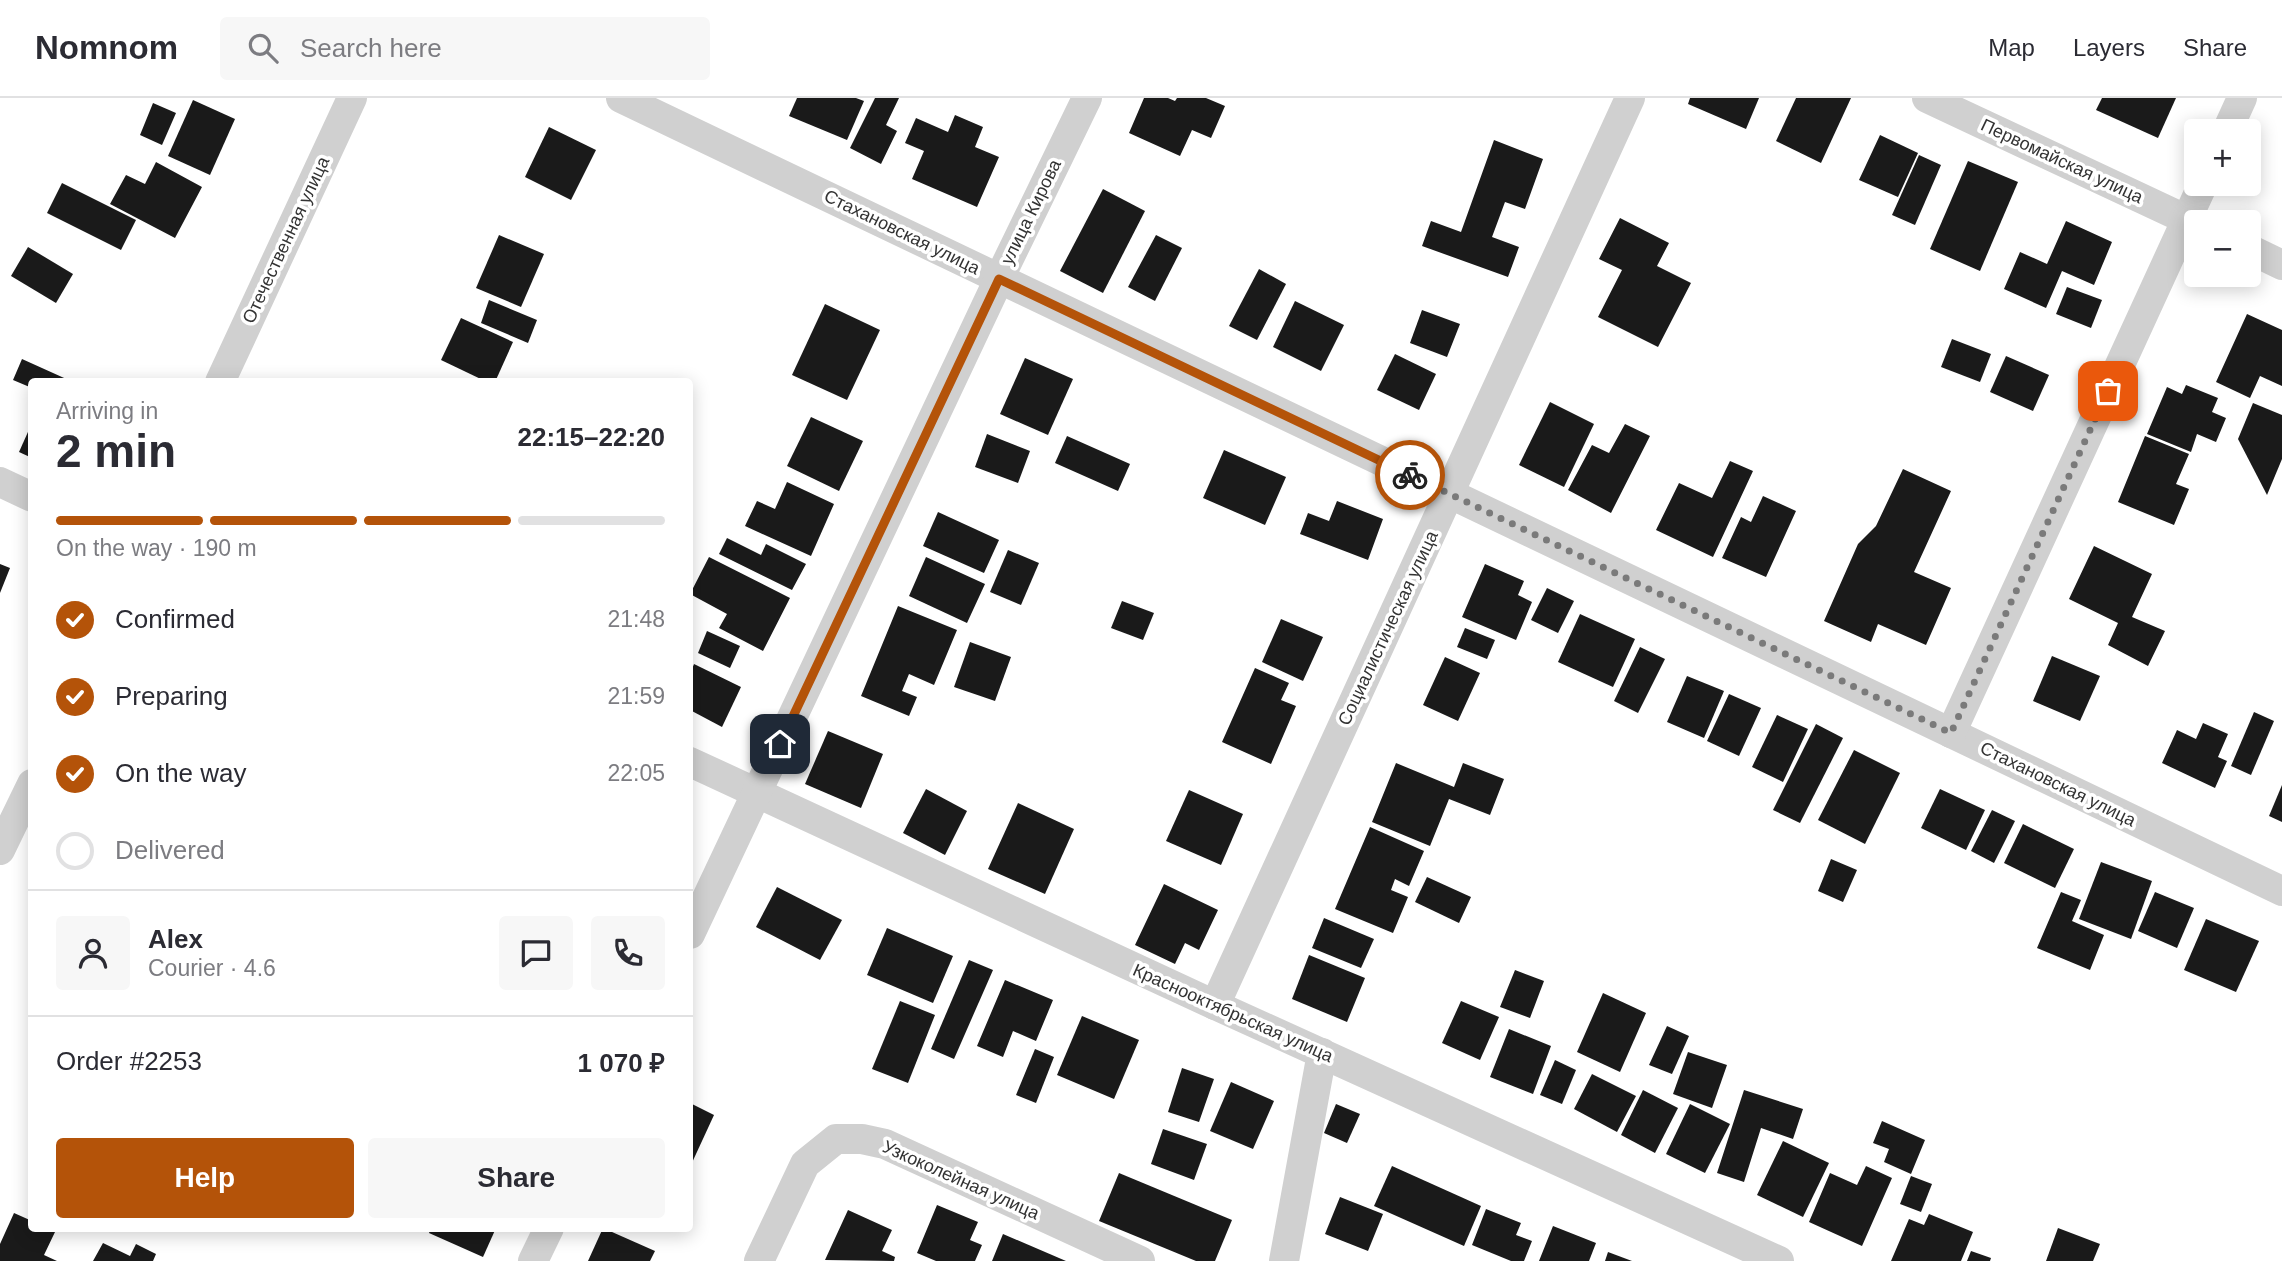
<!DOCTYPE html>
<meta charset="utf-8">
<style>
body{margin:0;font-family:Helvetica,sans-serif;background:#f7f7f7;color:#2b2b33;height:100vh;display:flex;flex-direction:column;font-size:26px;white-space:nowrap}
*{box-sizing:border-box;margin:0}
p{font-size:23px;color:#7c7c81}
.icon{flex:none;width:38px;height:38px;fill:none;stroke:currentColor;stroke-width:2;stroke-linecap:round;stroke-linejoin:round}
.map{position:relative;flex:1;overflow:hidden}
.details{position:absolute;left:28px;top:280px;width:665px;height:854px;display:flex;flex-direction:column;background:#fff;border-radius:7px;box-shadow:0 4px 18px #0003}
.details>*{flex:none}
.buttons{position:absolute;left:2184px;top:21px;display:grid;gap:14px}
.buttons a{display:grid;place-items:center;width:77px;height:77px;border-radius:7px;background:#fff;box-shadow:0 4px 18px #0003;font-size:35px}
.pin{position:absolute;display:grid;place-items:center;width:60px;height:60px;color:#fff;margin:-30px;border-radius:14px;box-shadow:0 4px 10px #0006}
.courier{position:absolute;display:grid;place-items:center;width:70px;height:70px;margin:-35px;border:5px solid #b45309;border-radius:50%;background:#fff;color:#222;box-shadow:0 2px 9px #0007}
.summary em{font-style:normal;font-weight:600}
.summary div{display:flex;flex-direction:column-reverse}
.summary{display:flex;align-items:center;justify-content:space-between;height:119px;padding:0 28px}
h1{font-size:46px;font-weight:600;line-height:52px}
.bar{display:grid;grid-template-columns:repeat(4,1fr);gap:10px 7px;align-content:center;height:84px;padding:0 28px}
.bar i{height:9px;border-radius:5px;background:#e1e1e2}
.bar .active{background:#b45309}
.bar p{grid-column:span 4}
.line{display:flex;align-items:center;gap:18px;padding:0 28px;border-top:2px solid #e1e1e2}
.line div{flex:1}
.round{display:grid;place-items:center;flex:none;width:74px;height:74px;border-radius:7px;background:#f7f7f7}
ol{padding:0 28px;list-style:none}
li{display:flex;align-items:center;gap:21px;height:77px}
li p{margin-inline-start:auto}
li .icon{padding:7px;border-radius:50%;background:#b45309;color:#fff;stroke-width:4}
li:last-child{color:#7c7c81}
li i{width:38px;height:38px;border:4px solid #e1e1e2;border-radius:50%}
.cta{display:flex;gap:14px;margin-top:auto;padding:14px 28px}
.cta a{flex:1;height:80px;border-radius:7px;background:#b45309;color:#fff;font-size:28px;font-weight:600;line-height:80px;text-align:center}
.cta a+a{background:#f7f7f7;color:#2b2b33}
header{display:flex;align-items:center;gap:42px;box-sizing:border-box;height:98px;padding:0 35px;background:#fff;border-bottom:2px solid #e1e1e2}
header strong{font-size:33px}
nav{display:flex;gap:38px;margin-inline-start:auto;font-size:24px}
.search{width:490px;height:63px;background:#f7f7f7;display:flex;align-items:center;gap:18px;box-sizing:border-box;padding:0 24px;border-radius:7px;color:#7c7c81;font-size:26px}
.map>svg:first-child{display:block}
.building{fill:#1a1a1a}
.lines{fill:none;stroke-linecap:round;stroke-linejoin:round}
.minor{stroke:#d0d0d0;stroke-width:30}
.done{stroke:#7a7a7a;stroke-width:7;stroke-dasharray:0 12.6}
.route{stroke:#b45309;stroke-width:9}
.labels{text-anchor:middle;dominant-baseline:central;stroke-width:7;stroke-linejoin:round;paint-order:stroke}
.street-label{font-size:18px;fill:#333;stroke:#fff}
</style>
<header>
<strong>Nomnom</strong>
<div class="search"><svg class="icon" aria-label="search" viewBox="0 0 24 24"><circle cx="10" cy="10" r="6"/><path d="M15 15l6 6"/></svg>Search here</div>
<nav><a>Map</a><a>Layers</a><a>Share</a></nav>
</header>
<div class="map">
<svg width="2282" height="1163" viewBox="0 0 2282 1163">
<rect width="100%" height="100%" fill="#fff"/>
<!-- building -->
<g class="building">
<polygon points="797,0 856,0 864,3 847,42 789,18"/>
<polygon points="875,0 899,0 886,27 897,33 881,66 850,50"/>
<polygon points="1144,0 1168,0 1175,3 1177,0 1206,0 1225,8 1211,40 1192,32 1180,58 1129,35"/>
<polygon points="1690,0 1759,0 1746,31 1688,6"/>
<polygon points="1796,0 1851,0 1821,65 1776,43"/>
<polygon points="2102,0 2176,0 2158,40 2096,12"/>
<polygon points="193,2 235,21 210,77 168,58"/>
<polygon points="153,5 176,15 162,47 140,37"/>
<polygon points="955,17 983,29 975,49 999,59 977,109 912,81 924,53 905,45 916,20 948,34"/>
<polygon points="549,29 596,52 571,102 525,79"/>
<polygon points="1880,37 1918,55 1898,99 1859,82"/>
<polygon points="1494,42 1543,61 1525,111 1505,104 1492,139 1519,149 1508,179 1422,148 1431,123 1461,134"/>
<polygon points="1919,57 1941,67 1915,127 1892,117"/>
<polygon points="1968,63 2018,84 1980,173 1930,151"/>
<polygon points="156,64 202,89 175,140 110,106 126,77 145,86"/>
<polygon points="62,85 136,122 121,152 47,115"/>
<polygon points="1103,91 1145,113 1103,195 1060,173"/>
<polygon points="1620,120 1669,145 1657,168 1691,185 1658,249 1598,219 1622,172 1599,161"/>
<polygon points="2066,123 2112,144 2094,187 2062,173 2046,210 2004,191 2020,154 2047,166"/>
<polygon points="499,137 544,156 521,209 476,190"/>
<polygon points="1156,137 1182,150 1155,203 1128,189"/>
<polygon points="28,149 73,176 56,205 11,178"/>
<polygon points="1259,171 1286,186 1257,242 1229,228"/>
<polygon points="2067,189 2102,202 2091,230 2056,216"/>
<polygon points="489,202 537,222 528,245 481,225"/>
<polygon points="1295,203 1344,227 1321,273 1273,249"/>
<polygon points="825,206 880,232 847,302 792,277"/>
<polygon points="1422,212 1460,226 1447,259 1410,245"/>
<polygon points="2247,216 2282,232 2282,288 2260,278 2250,300 2216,284"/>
<polygon points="461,220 513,244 495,284 487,284 441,262"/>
<polygon points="1952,241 1991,256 1980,284 1941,269"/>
<polygon points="1395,256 1436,276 1419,312 1377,292"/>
<polygon points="2006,258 2049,277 2033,313 1990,294"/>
<polygon points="1025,260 1073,281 1048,337 1000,316"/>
<polygon points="22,261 73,284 32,284 32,290 13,282"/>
<polygon points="2186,287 2218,300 2212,314 2226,320 2216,344 2197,336 2191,354 2147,336 2167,289 2182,296"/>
<polygon points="1550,304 1594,326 1564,389 1519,367"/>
<polygon points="2253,305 2282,317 2282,361 2267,397 2238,341"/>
<polygon points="811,319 863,343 839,393 787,368"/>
<polygon points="32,325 32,360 19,354"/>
<polygon points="1625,326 1650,338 1611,415 1568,392 1592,347 1609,355"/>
<polygon points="987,336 1030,353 1018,385 975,369"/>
<polygon points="1067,338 1130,366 1118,393 1055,365"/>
<polygon points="2145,338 2189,356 2176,386 2189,391 2174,427 2118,404"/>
<polygon points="1224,352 1286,379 1265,427 1203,400"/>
<polygon points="1730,363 1753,373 1713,459 1656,432 1679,385 1712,400"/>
<polygon points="1903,371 1951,393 1914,474 1951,490 1926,547 1878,526 1871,544 1824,523 1858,446 1876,428"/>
<polygon points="787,384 834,406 811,458 745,428 757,403 775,411"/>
<polygon points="1763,398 1796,413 1766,479 1722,460 1741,419 1751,424"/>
<polygon points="1337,403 1383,421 1368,462 1300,436 1308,415 1329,423"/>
<polygon points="938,414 999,442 984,475 923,448"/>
<polygon points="727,440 761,457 766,446 806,466 792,492 719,456"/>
<polygon points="2094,448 2152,476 2132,519 2165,533 2148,568 2108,547 2118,525 2069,501"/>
<polygon points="1008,452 1039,465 1021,507 990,494"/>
<polygon points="709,459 790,500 763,553 719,530 727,516 690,496"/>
<polygon points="926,459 985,486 967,525 909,498"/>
<polygon points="0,466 10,470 0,495"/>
<polygon points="1485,466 1524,483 1518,497 1532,504 1516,542 1462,519"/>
<polygon points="1547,490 1574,503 1558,535 1531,522"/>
<polygon points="1122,503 1154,515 1143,542 1111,530"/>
<polygon points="898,508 957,532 934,587 909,576 902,593 917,599 909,618 861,598"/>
<polygon points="1580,516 1635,541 1613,589 1558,564"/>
<polygon points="1281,521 1323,539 1303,583 1262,564"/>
<polygon points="1465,530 1495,542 1487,561 1457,549"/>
<polygon points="707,533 740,548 730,570 698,555"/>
<polygon points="970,544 1011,559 995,603 954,589"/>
<polygon points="1640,549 1665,561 1638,615 1614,603"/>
<polygon points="2052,558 2100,578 2080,623 2033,603"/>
<polygon points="1445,559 1480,575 1458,623 1423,607"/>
<polygon points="694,566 741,589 722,629 690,612 690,576"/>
<polygon points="1255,570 1289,585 1281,602 1296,608 1271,666 1222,644"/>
<polygon points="1687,578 1724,593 1704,640 1667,624"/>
<polygon points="1729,596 1761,610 1739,658 1707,643"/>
<polygon points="2254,614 2274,623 2251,677 2231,668"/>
<polygon points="1777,617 1808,631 1783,684 1752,669"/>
<polygon points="2203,625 2228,636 2218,659 2227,663 2215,690 2162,665 2177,632 2196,641"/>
<polygon points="1816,626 1843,640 1800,725 1773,712"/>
<polygon points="828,633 883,656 861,710 805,686"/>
<polygon points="1854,652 1900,675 1865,746 1818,722"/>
<polygon points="1396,665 1454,689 1463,665 1504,681 1490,717 1449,701 1430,748 1372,724"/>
<polygon points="2282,687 2282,724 2269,718"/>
<polygon points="926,691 967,713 945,757 903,735"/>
<polygon points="1940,691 1985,712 1966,752 1921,730"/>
<polygon points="1189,692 1243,716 1221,767 1166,743"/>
<polygon points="1018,705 1074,731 1045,796 988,771"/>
<polygon points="1992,712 2015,723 1994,765 1971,753"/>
<polygon points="2023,726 2074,751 2055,790 2004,765"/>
<polygon points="1370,729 1424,753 1409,788 1395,781 1391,792 1408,799 1393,835 1335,811"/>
<polygon points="1831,761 1857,772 1843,804 1818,793"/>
<polygon points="2101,764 2152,783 2131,841 2079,821"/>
<polygon points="1427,779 1471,799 1459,825 1415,804"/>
<polygon points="1164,786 1218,812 1199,852 1185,845 1175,866 1135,847"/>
<polygon points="777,789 842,822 820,862 756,829"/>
<polygon points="2061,794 2081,802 2072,823 2104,837 2090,872 2037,850"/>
<polygon points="2155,794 2194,810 2177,850 2138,833"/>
<polygon points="1324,820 1374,841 1361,870 1312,850"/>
<polygon points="2206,821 2259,843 2236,894 2184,872"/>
<polygon points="887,830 953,858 933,905 867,877"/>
<polygon points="1309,857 1365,880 1347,924 1292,901"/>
<polygon points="969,862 993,872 954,961 931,951"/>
<polygon points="1515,872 1544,883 1530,920 1500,909"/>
<polygon points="1005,882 1053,902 1036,943 1013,933 1003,959 977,948"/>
<polygon points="1603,895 1646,915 1620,974 1577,954"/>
<polygon points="900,903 935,917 908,985 872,971"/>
<polygon points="1461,903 1499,919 1480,962 1442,945"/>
<polygon points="1082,918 1139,942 1114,1001 1057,977"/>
<polygon points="1667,928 1689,938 1672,976 1649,967"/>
<polygon points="1509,931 1551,948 1533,996 1490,979"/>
<polygon points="1035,951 1054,959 1036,1005 1016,997"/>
<polygon points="1688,954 1727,967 1712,1010 1673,996"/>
<polygon points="1555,962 1576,972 1562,1006 1540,997"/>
<polygon points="1182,970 1214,981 1199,1024 1168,1014"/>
<polygon points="1592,976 1636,998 1617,1034 1574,1011"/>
<polygon points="1231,984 1274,1003 1253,1051 1210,1033"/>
<polygon points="1643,992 1678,1010 1655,1055 1621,1037"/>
<polygon points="1744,992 1803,1011 1793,1041 1761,1030 1744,1084 1717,1075"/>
<polygon points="690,1005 714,1017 690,1069"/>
<polygon points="1336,1006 1360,1016 1347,1045 1324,1035"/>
<polygon points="1690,1006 1730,1026 1705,1075 1666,1056"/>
<polygon points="1882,1023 1925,1042 1911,1076 1884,1064 1889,1051 1873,1045"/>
<polygon points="1163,1031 1207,1046 1194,1082 1151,1066"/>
<polygon points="1783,1043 1829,1065 1803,1119 1757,1097"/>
<polygon points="1392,1068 1481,1108 1464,1148 1374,1108"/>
<polygon points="1866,1068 1892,1080 1862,1148 1809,1124 1830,1075 1857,1087"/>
<polygon points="1119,1075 1232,1122 1215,1163 1196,1163 1099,1123"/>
<polygon points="1911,1078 1932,1086 1921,1114 1900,1106"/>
<polygon points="1340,1099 1383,1116 1368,1153 1325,1136"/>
<polygon points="937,1107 978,1124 970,1142 982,1147 975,1163 936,1163 917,1155"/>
<polygon points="1486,1111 1521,1125 1516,1137 1532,1143 1524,1163 1511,1163 1472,1147"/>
<polygon points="848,1112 892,1132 882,1153 895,1159 894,1163 825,1162"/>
<polygon points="14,1115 32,1123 32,1130 48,1130 55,1134 44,1157 57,1163 0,1163 0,1146"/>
<polygon points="1929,1116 1973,1134 1961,1163 1891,1163 1909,1121 1924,1127"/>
<polygon points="1553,1128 1596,1145 1589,1163 1539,1163"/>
<polygon points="431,1130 496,1130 483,1159 429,1135"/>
<polygon points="603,1130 655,1153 650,1163 588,1163"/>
<polygon points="2058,1130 2100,1146 2093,1163 2046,1163"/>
<polygon points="1003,1136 1066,1163 992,1163"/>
<polygon points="103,1145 130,1158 136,1146 156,1156 153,1163 93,1163"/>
<polygon points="1971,1153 1991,1160 1990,1163 1967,1163"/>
<polygon points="1608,1154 1632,1163 1605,1163"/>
</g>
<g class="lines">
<!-- minor -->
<g class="minor">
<polyline points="621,0 2282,793"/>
<polyline points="1927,0 2196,126"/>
<polyline points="2227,33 2242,0"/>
<polyline points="2249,151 2282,167"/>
<polyline points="220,284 352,0"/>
<polyline points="0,384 32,399"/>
<polyline points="1951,635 2203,86"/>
<polyline points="690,664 1215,907 1779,1163"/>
<polyline points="0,752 32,686"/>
<polyline points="690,836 999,181 1087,0"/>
<polyline points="1215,907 1630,0"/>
<polyline points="533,1163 549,1130"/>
<polyline points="759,1163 805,1066 836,1041 862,1041 885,1046 1140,1163"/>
<polyline points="1284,1163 1322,955"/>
</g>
</g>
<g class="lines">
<!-- done -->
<polyline class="done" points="1410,377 1951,635 2108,293"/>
<!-- route -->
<polyline class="route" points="780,646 999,181 1410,377"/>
</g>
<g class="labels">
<!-- street labels -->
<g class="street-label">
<text transform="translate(2062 63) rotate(25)">Первомайская улица</text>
<text transform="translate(1031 114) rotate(-64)">улица Кирова</text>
<text transform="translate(902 134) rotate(26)">Стахановская улица</text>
<text transform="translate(286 142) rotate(-65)">Отечественная улица</text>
<text transform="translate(1388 530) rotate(-65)">Социалистическая улица</text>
<text transform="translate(2058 686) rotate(26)">Стахановская улица</text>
<text transform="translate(1233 915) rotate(24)">Краснооктябрьская улица</text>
<text transform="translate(961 1082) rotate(24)">Узкоколейная улица</text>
</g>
</g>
</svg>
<div class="buttons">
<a>+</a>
<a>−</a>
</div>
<div class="pin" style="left:2108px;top:293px;background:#ea580c"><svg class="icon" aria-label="bag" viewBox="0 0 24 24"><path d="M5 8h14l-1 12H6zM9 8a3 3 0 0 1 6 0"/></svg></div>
<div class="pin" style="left:780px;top:646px;background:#1f2937"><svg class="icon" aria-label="home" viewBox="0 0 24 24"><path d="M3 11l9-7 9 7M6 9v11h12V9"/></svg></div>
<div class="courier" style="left:1410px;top:377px"><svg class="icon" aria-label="bike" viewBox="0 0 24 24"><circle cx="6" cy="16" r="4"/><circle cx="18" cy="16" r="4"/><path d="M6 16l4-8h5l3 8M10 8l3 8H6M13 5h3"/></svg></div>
<section class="details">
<div class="summary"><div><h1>2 min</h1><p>Arriving in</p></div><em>22:15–22:20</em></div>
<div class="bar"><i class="active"></i><i class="active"></i><i class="active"></i><i></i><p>On the way · 190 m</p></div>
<ol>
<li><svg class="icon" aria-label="check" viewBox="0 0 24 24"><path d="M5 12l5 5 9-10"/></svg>Confirmed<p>21:48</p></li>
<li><svg class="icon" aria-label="check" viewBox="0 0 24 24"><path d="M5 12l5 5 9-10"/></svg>Preparing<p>21:59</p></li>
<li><svg class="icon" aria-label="check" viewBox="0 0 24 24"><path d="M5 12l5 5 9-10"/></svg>On the way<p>22:05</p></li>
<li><i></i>Delivered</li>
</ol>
<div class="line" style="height:126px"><a class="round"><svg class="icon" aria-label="person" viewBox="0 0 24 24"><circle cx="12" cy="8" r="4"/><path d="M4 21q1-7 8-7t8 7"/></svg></a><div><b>Alex</b><p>Courier · 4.6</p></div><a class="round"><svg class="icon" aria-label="chat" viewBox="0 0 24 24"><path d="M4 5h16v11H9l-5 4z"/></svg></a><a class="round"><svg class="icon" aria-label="phone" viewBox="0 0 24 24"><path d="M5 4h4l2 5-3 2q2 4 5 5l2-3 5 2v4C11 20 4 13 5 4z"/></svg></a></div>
<div class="line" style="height:91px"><div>Order #2253</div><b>1 070 ₽</b></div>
<div class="cta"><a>Help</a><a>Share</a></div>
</section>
</div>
